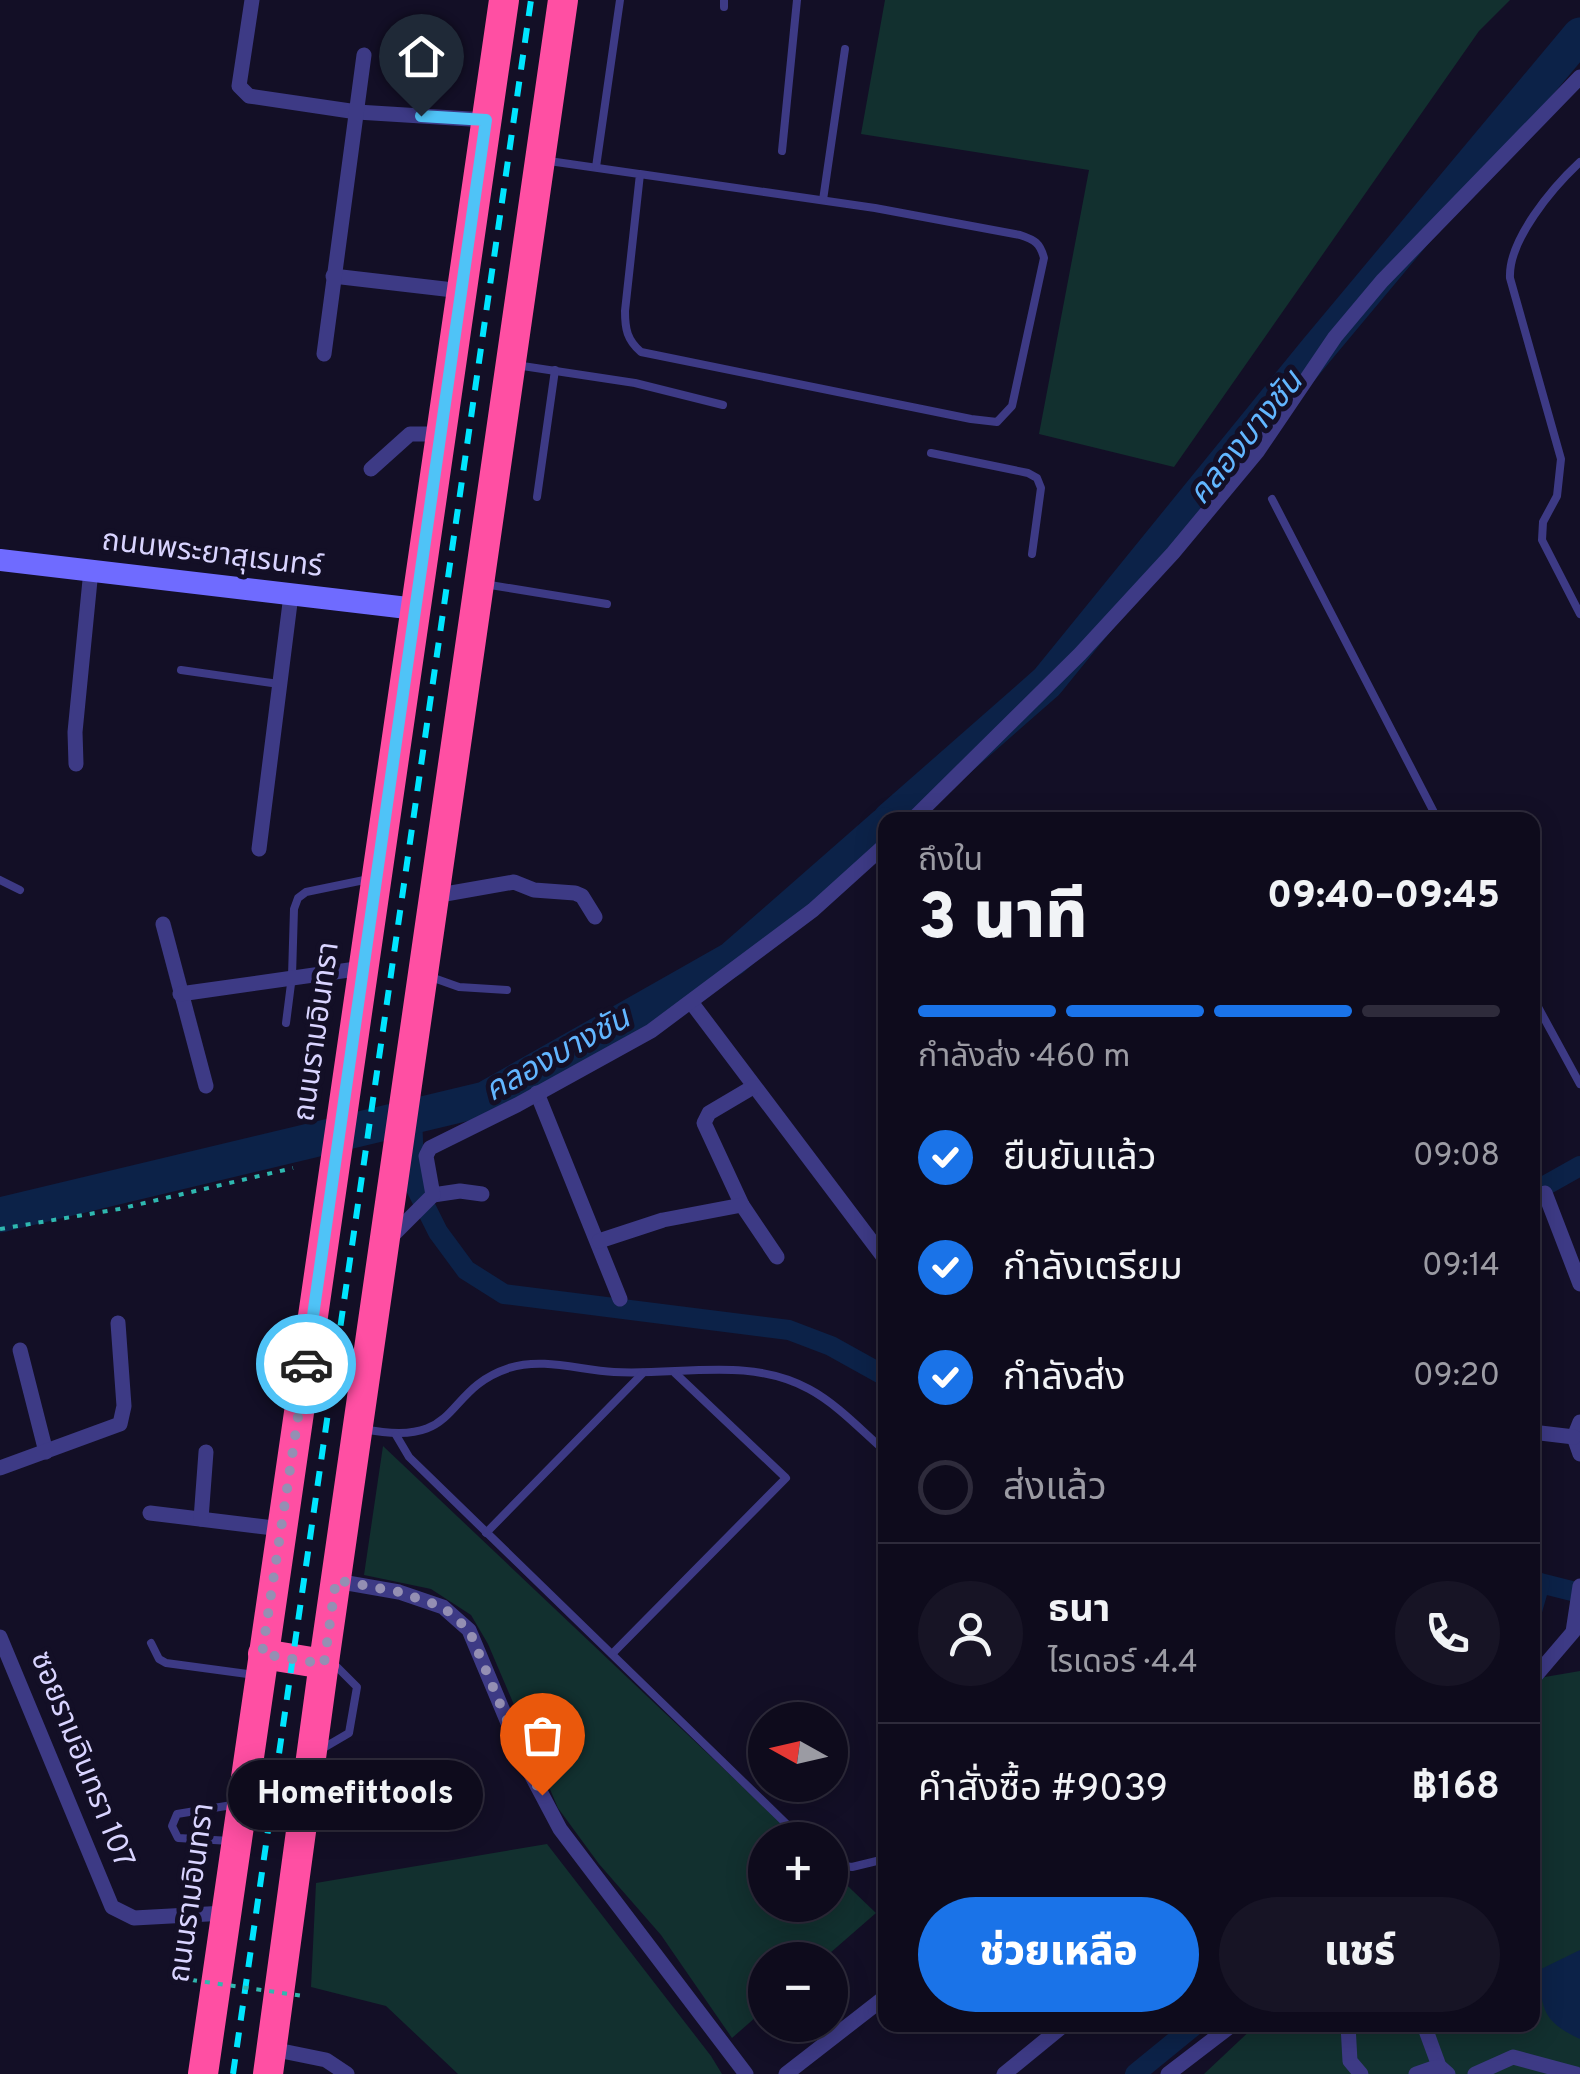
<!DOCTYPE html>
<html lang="th">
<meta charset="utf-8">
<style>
body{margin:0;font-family:Overpass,"Noto Sans Thai",sans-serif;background:#171425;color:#f1f3f6;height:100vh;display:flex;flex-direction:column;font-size:38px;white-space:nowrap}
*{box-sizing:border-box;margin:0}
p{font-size:32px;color:#9b9ba3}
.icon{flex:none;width:55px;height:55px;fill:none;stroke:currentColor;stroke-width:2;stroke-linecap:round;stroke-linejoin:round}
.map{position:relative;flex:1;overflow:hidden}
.drawer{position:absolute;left:878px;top:812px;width:662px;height:1220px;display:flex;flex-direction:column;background:#0e0b1c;border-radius:20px;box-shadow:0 5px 25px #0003,0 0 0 2px #2e2b3b}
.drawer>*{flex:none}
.needle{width:65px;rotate:278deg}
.fabs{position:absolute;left:748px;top:1702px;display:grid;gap:20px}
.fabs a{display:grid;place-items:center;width:100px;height:100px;border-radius:50%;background:#0e0b1c;box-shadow:0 5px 25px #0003,0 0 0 2px #2e2b3b;font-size:50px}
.pin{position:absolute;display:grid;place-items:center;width:85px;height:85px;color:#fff;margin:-102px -42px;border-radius:50% 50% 50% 0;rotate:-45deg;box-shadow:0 0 10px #0007}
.pin .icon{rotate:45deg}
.courier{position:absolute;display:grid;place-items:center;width:100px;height:100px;margin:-50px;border:8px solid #4fc3f7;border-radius:50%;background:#fff;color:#222;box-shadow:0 2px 12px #0007}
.bubble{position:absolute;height:70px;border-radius:35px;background:#0e0b1c;box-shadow:0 5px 25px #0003,0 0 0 2px #2e2b3b;font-size:32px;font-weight:800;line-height:70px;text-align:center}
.head em{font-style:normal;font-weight:800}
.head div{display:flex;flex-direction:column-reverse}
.head{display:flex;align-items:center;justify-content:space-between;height:170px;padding:0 40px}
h1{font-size:65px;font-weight:800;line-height:75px}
.bar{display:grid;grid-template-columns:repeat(4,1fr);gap:15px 10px;align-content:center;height:120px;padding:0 40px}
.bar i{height:12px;border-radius:8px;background:#2e2b3b}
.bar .current{background:#1a73e8}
.bar p{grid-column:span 4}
.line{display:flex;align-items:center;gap:25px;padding:0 40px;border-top:2px solid #2e2b3b}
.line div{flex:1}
.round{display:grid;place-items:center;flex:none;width:105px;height:105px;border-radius:52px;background:#171425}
ol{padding:0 40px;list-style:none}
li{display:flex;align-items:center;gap:30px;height:110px}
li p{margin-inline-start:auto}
li .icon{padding:10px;border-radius:50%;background:#1a73e8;color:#fff;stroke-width:4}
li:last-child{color:#9b9ba3}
li i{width:55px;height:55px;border:5px solid #2e2b3b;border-radius:50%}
.cta{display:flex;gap:20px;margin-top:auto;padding:20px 40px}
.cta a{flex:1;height:115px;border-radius:60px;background:#1a73e8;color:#fff;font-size:40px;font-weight:800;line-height:115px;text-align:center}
.cta a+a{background:#171425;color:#f1f3f6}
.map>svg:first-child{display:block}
.green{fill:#12302f}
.water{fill:#0c2248}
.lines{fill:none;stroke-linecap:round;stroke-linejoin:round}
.canal{stroke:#0c2248;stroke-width:20}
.river{stroke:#0c2248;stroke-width:35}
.path{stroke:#2fb8b0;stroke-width:4;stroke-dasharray:5 8;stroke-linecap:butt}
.lane{stroke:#3d3a85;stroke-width:8}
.street{stroke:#3d3a85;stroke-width:15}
.secondary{stroke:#6f6bff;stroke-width:22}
.highway{stroke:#ff4fa3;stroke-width:30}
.rail{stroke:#00e5ff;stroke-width:6;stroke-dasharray:15 12;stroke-linecap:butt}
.path-bridge{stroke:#2fb8b0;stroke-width:4;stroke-dasharray:5 8;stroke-linecap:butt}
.done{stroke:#948fb3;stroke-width:10;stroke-dasharray:0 18}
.route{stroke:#4fc3f7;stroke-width:12}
.labels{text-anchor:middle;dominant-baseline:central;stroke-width:10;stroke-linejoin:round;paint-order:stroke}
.street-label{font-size:30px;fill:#d9d4ff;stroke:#130f26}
.water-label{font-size:32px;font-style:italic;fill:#62b6ff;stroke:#130f26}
</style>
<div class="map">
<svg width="1580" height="2074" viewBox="0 0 1580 2074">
<rect width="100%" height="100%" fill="#130f26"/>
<!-- green -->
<g class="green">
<polygon points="885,0 1510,0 1479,31 1174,467 1039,434 1089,170 861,134"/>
<polygon points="383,1446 799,1840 765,1840 765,1905 830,1905 830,1869 876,1913 822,1960 765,1960 765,2009 732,2038 661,1935 599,1864 558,1808 488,1644 471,1615 431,1589 364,1575"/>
<polygon points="1580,1671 1580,2074 1204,2074 1256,2025 1532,2025 1533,1679"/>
<polygon points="547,1844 711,2056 722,2074 458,2074 386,2006 311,1987 316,1883"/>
</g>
<!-- water -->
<path class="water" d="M1580,1950V2039C1542,2021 1542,2010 1539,1970Z"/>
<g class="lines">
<!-- canal -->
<g class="canal">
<polyline points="412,1118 415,1186 438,1232 466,1270 504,1294 789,1330 831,1346 885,1376"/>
<polyline points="1532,1193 1580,1166"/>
<polyline points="1532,1581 1580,1593"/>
<polyline points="1532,1611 1540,1583"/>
<polyline points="1135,2074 1195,2025"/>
</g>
<!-- river -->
<g class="river">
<polyline points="890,820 1047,682 1316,351 1580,35"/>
<polyline points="0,1215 485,1099 732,959 885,825"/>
</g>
<!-- path -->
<polyline class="path" points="0,1229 119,1209 293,1168"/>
<!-- lane -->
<g class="lane">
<polyline points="724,7 724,0"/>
<polyline points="782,151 797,0"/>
<path d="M549,161L875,208L640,174L625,311C625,329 627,340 641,352L971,419L997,422L1012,406L1044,258C1040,243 1035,240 1020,235L875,208"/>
<path d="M1580,162C1553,187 1508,240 1510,278L1561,459L1557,496L1543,522L1542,540L1580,614"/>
<polyline points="596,167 620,0"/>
<polyline points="823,200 845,49"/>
<polyline points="516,365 635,383 723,405"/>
<polyline points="931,453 1028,473 1037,478 1041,488 1032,554"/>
<polyline points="537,497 555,370"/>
<polyline points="1272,499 1438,820"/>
<polyline points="484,584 607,604"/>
<polyline points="181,670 279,684"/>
<polyline points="0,880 20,890"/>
<polyline points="428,976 459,987 507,990"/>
<polyline points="1532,996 1580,1084"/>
<polyline points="286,1023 292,976 294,909 298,898 306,892 369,879"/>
<path d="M364,1429C463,1449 441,1390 509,1368C543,1357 579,1370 614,1372C678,1376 749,1356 809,1389C837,1404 861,1430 885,1451"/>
<polyline points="396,1435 409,1457 803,1840"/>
<polyline points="486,1533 643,1373"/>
<polyline points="151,1643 159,1659 166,1663 255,1675"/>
<polyline points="612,1654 786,1478 675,1373"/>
<polyline points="320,1750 349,1733 357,1687 331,1661"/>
<polyline points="231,1841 178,1838 172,1826 177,1814 232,1805"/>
<polyline points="830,1864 852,1867 885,1859"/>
</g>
<!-- street -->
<g class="street">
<polyline points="252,0 239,86 249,96 357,112 486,120"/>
<polyline points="333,276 462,291"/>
<polyline points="324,354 364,55"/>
<polyline points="371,469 410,434 440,434"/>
<polyline points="76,764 75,732 91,570"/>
<polyline points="912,820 1080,654 1173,553 1257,452 1335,337 1382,281 1580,77"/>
<polyline points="259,849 291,595"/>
<polyline points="434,896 514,882 534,890 575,893 582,896 595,917"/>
<polyline points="163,924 206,1086"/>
<polyline points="180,994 363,968"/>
<polyline points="691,1002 885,1259"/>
<polyline points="537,1093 620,1299"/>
<polyline points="1545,1193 1580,1284"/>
<polyline points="433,1195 460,1191 482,1194"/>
<polyline points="742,1205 704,1123 709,1113 753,1087"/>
<polyline points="389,1239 433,1195 426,1156 430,1148 517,1105 651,1031 813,910 885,845"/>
<polyline points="599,1241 663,1220 742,1205 777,1257"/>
<polyline points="20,1350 46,1452"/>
<polyline points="1580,1422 1574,1437 1580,1454"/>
<polyline points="1532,1432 1574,1437"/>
<polyline points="0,1468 120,1424 124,1406 118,1323"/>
<polyline points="150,1513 282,1529"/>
<polyline points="201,1519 206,1452"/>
<polyline points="336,1581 399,1592 443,1607 469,1630 524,1761 560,1829 746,2074"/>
<polyline points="0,1637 112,1907 134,1918 226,1913"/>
<polyline points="1532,1680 1573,1632 1580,1586"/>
<polyline points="1348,2025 1350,2061 1361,2074"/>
<polyline points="1424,2025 1439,2066 1448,2074"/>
<polyline points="272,2049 326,2060 347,2074"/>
<polyline points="786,2074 885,1997"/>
<polyline points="1004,2074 1064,2025"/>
<polyline points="1168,2074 1232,2025"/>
<polyline points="1416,2074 1439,2066"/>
<polyline points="1475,2074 1513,2057 1576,2074"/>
</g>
<!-- secondary -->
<polyline class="secondary" points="0,560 416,609"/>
<!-- highway -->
<g class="highway">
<polyline points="263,1654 324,1664"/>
<polyline points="203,2074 504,0"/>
<polyline points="268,2074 325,1655 563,0"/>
</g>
<!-- rail -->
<polyline class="rail" points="233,2074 531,0"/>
<!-- path-bridge -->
<polyline class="path-bridge" points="192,1980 303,1996"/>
</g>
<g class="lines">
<!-- done -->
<polyline class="done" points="306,1364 262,1654 324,1664 336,1580 399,1592 443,1607 469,1630 524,1761 542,1795"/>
<!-- route -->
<polyline class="route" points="306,1364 486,120 421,116"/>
</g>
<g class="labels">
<!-- street labels -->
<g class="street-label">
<text transform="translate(212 555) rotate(7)">ถนนพระยาสุเรนทร์</text>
<text transform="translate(318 1032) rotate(-82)">ถนนรามอินทรา</text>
<text transform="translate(81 1760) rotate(68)">ซอยรามอินทรา 107</text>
<text transform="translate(193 1893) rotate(-82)">ถนนรามอินทรา</text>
</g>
<!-- water labels -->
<g class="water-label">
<text transform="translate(1247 439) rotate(-51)">คลองบางชัน</text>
<text transform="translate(558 1056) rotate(-29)">คลองบางชัน</text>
</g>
</g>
</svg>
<div class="fabs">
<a><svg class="needle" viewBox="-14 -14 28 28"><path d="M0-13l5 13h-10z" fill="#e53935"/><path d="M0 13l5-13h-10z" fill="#9b9ba3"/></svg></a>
<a>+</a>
<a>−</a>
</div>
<div class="pin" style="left:542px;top:1795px;background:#ea580c"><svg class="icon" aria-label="bag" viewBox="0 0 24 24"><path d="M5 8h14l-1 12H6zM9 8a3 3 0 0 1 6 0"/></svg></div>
<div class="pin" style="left:421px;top:116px;background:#1f2937"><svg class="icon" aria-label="home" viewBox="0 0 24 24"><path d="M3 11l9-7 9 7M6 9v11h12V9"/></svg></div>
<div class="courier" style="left:306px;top:1364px"><svg class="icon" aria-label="car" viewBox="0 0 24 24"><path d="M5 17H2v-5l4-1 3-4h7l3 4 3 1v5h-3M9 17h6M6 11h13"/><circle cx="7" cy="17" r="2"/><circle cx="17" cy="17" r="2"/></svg></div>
<div class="bubble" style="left:228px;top:1760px;width:255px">Homefittools</div>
<section class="drawer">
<div class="head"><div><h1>3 นาที</h1><p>ถึงใน</p></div><em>09:40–09:45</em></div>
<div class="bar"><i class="current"></i><i class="current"></i><i class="current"></i><i></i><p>กำลังส่ง · 460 m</p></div>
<ol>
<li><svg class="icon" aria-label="check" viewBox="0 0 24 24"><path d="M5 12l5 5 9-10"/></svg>ยืนยันแล้ว<p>09:08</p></li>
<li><svg class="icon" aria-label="check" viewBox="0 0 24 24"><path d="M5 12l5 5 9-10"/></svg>กำลังเตรียม<p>09:14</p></li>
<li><svg class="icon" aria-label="check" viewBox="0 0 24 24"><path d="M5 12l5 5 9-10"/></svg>กำลังส่ง<p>09:20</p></li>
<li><i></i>ส่งแล้ว</li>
</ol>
<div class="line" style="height:180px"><a class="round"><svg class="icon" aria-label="person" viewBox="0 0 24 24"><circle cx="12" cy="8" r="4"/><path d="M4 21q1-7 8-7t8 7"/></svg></a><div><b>ธนา</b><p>ไรเดอร์ · 4.4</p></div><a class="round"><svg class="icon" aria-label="phone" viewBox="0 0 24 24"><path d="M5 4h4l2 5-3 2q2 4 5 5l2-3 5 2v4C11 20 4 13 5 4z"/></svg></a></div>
<div class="line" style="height:130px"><div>คำสั่งซื้อ #9039</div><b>฿168</b></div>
<div class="cta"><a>ช่วยเหลือ</a><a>แชร์</a></div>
</section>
</div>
